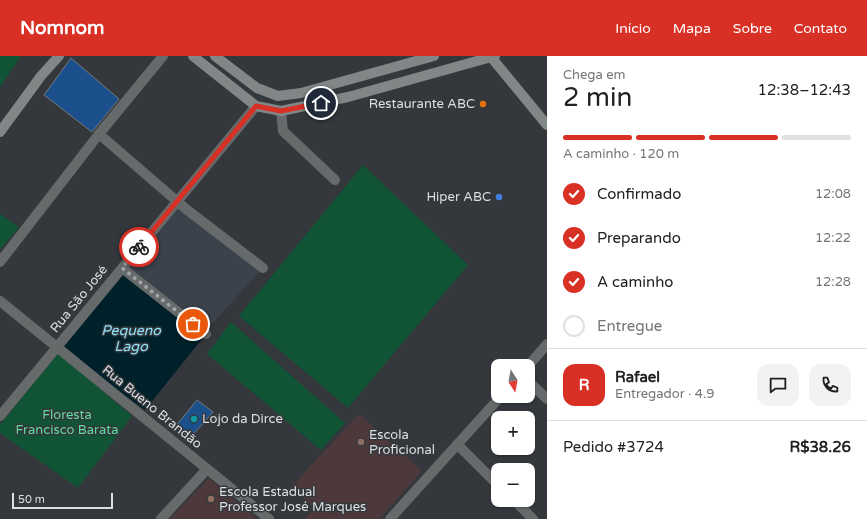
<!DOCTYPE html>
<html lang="pt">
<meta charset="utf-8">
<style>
body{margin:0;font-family:"Varela Round",sans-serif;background:#f2f2f2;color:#202124;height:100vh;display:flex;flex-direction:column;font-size:15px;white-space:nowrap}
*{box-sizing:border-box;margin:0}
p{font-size:13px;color:#757577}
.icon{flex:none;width:22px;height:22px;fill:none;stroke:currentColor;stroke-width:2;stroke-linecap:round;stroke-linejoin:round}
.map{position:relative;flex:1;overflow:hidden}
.side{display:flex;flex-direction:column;background:#fff;width:320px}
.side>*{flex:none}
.needle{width:26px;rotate:169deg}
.fabs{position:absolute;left:491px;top:303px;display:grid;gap:8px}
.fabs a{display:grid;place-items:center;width:44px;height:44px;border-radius:8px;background:#fff;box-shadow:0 1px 3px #0004;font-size:20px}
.scale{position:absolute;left:12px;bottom:10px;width:101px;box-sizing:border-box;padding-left:4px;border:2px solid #dddfe2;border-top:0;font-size:11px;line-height:14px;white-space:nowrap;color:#dddfe2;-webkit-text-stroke:3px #34383c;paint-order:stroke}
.pin{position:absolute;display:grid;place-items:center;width:34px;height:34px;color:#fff;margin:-17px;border:2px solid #fff;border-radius:50%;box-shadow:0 1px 4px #0007}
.courier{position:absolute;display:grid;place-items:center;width:40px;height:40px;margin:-20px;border:3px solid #d93025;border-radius:50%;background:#fff;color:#222;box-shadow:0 1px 5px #0007}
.overview em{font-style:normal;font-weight:600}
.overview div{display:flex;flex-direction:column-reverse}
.overview{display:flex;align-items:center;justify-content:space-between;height:68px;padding:0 16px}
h1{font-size:26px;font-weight:600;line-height:30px}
.bar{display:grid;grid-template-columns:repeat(4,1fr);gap:6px 4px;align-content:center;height:48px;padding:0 16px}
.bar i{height:5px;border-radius:3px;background:#e0e0e0}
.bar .selected{background:#d93025}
.bar p{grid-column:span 4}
.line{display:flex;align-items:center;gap:10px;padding:0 16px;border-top:1px solid #e0e0e0}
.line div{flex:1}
.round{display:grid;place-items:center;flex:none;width:42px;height:42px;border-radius:12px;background:#f2f2f2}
ol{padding:0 16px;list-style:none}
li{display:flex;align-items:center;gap:12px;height:44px}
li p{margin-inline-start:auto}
li .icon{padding:4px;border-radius:50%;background:#d93025;color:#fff;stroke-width:4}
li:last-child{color:#757577}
li i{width:22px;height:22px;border:2px solid #e0e0e0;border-radius:50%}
header{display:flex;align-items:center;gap:24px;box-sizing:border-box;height:56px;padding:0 20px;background:#d93025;color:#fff}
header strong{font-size:19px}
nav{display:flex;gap:22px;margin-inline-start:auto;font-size:14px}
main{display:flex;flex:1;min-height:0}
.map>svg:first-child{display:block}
.built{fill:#3a424b}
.education{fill:#4d393c}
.green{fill:#115335}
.water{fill:#00212a}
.building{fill:#1c508c;stroke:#75797e}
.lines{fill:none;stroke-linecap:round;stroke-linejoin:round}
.street{stroke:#676a6a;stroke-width:10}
.secondary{stroke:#818686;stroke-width:10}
.done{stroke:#a2a5a8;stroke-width:4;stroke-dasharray:0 7.2}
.route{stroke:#d93025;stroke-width:5}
.food-dot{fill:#e8710a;stroke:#34383c;stroke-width:1.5}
.shop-dot{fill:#3f7fe0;stroke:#34383c;stroke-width:1.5}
.culture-dot{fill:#0f9aa8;stroke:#34383c;stroke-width:1.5}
.education-dot{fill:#8d6e63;stroke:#34383c;stroke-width:1.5}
.labels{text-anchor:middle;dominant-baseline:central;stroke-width:3;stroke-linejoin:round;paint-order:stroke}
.poi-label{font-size:13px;fill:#dddfe2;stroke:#34383c;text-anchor:start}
.street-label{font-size:13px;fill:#dddfe2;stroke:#34383c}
.park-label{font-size:13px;fill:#60db9d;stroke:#34383c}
.water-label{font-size:14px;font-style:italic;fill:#90e0f8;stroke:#34383c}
</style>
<header>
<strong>Nomnom</strong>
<nav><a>Início</a><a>Mapa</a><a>Sobre</a><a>Contato</a></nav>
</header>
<main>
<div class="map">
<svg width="547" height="463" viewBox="0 0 547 463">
<rect width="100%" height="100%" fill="#34383c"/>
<!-- built -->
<polygon class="built" points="177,145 263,212 208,272 129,211"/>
<!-- education -->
<g class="education">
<polygon points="359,358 422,415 379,463 305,463 314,452 292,430"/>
<polygon points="209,422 257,463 169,463"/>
</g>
<!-- green -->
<g class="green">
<polygon points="0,0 21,0 0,31"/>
<polygon points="363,109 468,209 348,352 239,260"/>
<polygon points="0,158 19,171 0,194"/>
<polygon points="231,266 345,367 321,394 207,298"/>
<polygon points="58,297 132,360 78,432 0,377 0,369"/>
</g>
<!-- water -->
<polygon class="water" points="122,212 206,278 145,354 57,290"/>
<!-- building -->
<g class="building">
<polygon points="71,2 119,43 92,76 44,39"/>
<polygon points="197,344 213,356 190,382 175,371"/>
</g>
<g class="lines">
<!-- street -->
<g class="street">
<polyline points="281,55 283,75 335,124"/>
<polyline points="99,78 186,153 263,212"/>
<polyline points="0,206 99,78 163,0"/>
<polyline points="122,212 206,278"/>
<polyline points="0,245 269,463"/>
<polyline points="528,310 547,288"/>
<polyline points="528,325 547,343"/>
<polyline points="0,360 256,50"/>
<polyline points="458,389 498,429"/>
<polyline points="514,444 533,463"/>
<polyline points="161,463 207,413"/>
<polyline points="390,463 501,340"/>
</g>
<!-- secondary -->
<g class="secondary">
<polyline points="193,0 256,50 281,55 348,41 495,0"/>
<polyline points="215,0 257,32 278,40 301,37 434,0"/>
<polyline points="488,0 491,1 547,69"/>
<polyline points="0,76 41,20 59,0"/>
</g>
</g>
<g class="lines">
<!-- done -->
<polyline class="done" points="139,191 122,212 193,268"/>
<!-- route -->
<polyline class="route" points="139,191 256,50 281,55 321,47"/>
</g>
<!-- markers -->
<circle class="food-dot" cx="483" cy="48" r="4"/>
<circle class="shop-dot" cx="499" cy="141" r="4"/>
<circle class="culture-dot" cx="194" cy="363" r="4"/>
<g class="education-dot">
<circle cx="361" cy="386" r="4"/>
<circle cx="211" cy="443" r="4"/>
</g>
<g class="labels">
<!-- poi labels -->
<g class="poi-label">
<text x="475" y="48" text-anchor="end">Restaurante ABC</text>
<text x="491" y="141" text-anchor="end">Hiper ABC</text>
<text x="202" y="363">Lojo da Dirce</text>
<text x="369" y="379">Escola<tspan x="369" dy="15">Proficional</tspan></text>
<text x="219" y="436">Escola Estadual<tspan x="219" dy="15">Professor José Marques</tspan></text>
</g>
<!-- street labels -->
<g class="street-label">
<text transform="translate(79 243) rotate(-51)">Rua São José</text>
<text transform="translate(152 351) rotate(39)">Rua Bueno Brandão</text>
</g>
<!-- park labels -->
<g class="park-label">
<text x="67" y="359">Floresta<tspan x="67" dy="15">Francisco Barata</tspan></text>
</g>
<!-- water labels -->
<g class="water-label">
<text x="131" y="274">Pequeno<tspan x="131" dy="16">Lago</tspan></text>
</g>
</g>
</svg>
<div class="fabs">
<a><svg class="needle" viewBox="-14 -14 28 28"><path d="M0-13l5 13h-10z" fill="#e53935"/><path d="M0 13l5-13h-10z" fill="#757577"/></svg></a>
<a>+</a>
<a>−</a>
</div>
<div class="scale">50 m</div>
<div class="pin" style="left:193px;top:268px;background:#ea580c"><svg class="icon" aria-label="bag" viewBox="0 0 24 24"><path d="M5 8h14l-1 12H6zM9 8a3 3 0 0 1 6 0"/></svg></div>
<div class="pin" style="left:321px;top:47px;background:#1f2937"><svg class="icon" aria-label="home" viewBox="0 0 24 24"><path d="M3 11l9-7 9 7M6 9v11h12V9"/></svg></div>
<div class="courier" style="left:139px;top:191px"><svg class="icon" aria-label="bike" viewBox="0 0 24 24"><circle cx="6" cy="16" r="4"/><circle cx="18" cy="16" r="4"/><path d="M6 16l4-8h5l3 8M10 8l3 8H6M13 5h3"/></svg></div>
</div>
<section class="side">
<div class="overview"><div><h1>2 min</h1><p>Chega em</p></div><em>12:38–12:43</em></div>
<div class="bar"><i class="selected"></i><i class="selected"></i><i class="selected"></i><i></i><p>A caminho · 120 m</p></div>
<ol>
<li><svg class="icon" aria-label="check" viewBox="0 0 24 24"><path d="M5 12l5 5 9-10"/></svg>Confirmado<p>12:08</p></li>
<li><svg class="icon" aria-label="check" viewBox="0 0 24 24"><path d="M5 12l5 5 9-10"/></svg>Preparando<p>12:22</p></li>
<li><svg class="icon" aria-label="check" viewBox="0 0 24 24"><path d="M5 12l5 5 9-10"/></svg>A caminho<p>12:28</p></li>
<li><i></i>Entregue</li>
</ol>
<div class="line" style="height:72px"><b class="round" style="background:#d93025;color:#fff">R</b><div><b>Rafael</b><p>Entregador · 4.9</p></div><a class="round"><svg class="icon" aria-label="chat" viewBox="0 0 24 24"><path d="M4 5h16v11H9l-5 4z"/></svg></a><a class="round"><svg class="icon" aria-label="phone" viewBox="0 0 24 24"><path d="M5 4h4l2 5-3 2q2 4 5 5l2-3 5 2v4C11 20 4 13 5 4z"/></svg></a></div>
<div class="line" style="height:52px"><div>Pedido #3724</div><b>R$38.26</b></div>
</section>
</main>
